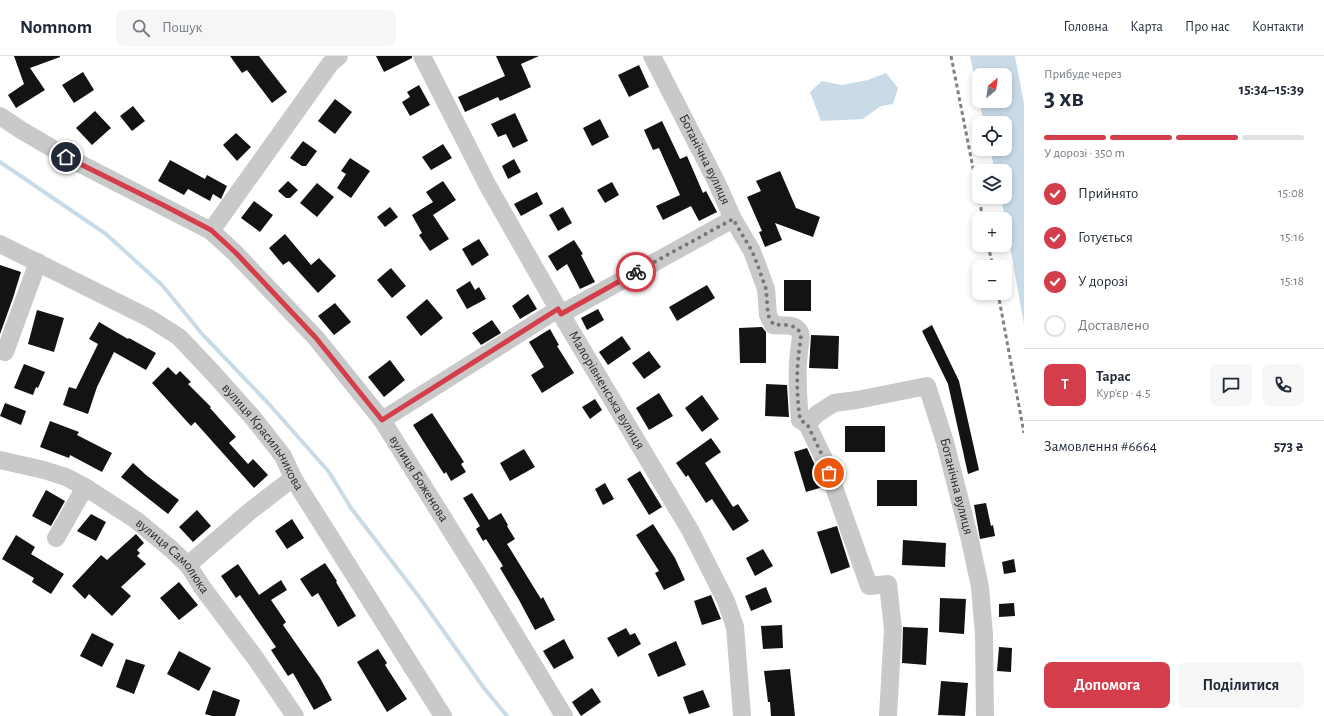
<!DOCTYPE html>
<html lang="uk">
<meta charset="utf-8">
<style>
body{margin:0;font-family:"Alegreya Sans",sans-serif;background:#f6f6f7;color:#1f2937;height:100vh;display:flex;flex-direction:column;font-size:15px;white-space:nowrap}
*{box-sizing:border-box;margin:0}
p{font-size:13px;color:#747a83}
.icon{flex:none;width:22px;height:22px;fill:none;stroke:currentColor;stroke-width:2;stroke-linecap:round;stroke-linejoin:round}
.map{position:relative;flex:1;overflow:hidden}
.drawer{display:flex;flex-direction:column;background:#fff;width:300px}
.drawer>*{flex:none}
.needle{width:26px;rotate:29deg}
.controls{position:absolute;left:972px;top:12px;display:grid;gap:8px}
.controls a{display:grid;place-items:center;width:40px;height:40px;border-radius:8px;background:#fff;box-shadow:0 2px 6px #0003;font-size:20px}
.pin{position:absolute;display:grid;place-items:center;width:34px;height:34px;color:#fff;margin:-17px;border:2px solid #fff;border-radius:50%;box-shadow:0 1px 4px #0007}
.courier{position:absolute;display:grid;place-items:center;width:40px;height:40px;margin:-20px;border:3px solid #d43d4a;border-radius:50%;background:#fff;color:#222;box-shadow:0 1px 5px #0007}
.overview em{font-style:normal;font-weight:700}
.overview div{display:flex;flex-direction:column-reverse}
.overview{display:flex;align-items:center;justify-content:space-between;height:68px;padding:0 20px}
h1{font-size:26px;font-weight:700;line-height:30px}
.bar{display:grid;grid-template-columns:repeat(4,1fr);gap:6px 4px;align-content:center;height:48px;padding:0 20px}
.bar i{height:5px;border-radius:3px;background:#e0e1e3}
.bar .active{background:#d43d4a}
.bar p{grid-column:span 4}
.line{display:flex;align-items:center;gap:10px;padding:0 20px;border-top:1px solid #e0e1e3}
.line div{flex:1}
.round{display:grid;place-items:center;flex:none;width:42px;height:42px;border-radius:8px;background:#f6f6f7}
ol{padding:0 20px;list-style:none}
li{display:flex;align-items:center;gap:12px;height:44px}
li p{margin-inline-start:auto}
li .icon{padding:4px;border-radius:50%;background:#d43d4a;color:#fff;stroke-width:4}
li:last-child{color:#747a83}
li i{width:22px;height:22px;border:2px solid #e0e1e3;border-radius:50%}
.cta{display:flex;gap:8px;margin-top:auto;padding:8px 20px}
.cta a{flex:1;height:46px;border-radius:8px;background:#d43d4a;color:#fff;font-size:16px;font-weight:700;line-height:46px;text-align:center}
.cta a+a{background:#f6f6f7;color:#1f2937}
header{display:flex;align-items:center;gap:24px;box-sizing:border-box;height:56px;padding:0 20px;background:#fff;border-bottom:1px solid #e0e1e3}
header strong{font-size:19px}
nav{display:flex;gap:22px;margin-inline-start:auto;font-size:14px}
.search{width:280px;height:36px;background:#f6f6f7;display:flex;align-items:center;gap:10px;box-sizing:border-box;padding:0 14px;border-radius:8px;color:#747a83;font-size:15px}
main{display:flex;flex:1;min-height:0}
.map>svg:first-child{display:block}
.water{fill:#c8dbe7}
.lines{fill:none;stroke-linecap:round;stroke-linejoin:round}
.stream{stroke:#c8dbe7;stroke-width:4}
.building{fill:#131313}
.minor{stroke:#c9c9c9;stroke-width:18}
.rail{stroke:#818181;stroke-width:3;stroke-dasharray:4 3;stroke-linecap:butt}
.done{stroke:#767676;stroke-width:4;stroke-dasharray:0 7.2}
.route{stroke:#d43d4a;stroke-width:5}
.labels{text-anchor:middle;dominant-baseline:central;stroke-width:4;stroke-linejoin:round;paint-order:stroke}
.street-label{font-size:14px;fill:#2c2c2c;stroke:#fff}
</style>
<header>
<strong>Nomnom</strong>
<div class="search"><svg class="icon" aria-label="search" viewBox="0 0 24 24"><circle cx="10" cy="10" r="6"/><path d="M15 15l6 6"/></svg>Пошук</div>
<nav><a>Головна</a><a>Карта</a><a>Про нас</a><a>Контакти</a></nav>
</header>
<main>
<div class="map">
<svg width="1024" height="660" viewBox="0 0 1024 660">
<rect width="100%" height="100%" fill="#fff"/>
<!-- water -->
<g class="water">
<polygon points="970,0 1015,0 1024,48 1024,268 1001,141 1005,141 1005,115 995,115 990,93 1005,93 1005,67 984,67 979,45 1005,45 1005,19 979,19 979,44"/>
<polygon points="886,17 898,32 893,48 881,50 863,63 821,65 810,36 822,25 842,29 868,24"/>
</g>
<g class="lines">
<!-- stream -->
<polyline class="stream" points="0,106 106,178 162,229 203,279 269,348 329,416 351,452 420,542 484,632 507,660"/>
</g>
<!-- building -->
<g class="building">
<polygon points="14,0 60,0 60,1 30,12 45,34 16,52 8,39 24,28"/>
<polygon points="230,0 259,0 287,36 272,47 247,14 242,17"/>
<polygon points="376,0 412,0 412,2 384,16"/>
<polygon points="496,0 539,0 521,8 531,31 500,45 498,41 465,56 458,41 505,20"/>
<polygon points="639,9 649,31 629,41 618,19"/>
<polygon points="83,16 94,34 74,47 62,29"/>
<polygon points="419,29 430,49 410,60 402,46 410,41 407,36"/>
<polygon points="335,43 352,56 335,78 318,65"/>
<polygon points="133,50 145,65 132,75 120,60"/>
<polygon points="95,55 111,72 92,89 76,72"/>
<polygon points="515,57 528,85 513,92 506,78 498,81 491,68"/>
<polygon points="600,63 609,81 592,90 583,72"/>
<polygon points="662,65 680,103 687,100 703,137 706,135 717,156 699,165 691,150 663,164 656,150 680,139 659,92 653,94 644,74"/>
<polygon points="236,77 251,91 237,105 223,89"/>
<polygon points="303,85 317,95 306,110 302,110 290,102"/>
<polygon points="443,88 452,102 431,114 422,101"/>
<polygon points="350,102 370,115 351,142 337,132 346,118 341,115"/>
<polygon points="514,103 521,116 508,123 502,110"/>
<polygon points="170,104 205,123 207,119 227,130 221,143 213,138 210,145 188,133 184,139 158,125"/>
<polygon points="780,115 796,152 820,161 813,181 775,167 782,184 765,191 759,176 762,175 747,141 761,135 756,125"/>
<polygon points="288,125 298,134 290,142 286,142 278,135"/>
<polygon points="443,125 456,144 433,159 449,183 430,195 419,179 422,177 412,159 433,146 426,136"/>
<polygon points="612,126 619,139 605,147 597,134"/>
<polygon points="317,127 334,141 317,161 300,147"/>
<polygon points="537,136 543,148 521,160 514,148"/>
<polygon points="254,145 273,159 260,176 241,162"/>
<polygon points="390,151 398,161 385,171 377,161"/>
<polygon points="563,151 572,167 558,175 549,159"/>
<polygon points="285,178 311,209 319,202 336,220 318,237 289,205 283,209 269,192"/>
<polygon points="479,183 489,199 472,210 462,193"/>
<polygon points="574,184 583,198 581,199 595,226 580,233 567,208 557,215 548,200"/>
<polygon points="0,209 21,216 13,242 0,278"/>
<polygon points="391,212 406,230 392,242 377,224"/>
<rect x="784" y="224" width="27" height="31"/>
<polygon points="470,225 475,234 479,231 486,243 467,253 456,234"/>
<polygon points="707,229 715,242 677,265 669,251"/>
<polygon points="528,238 537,253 520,263 512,250"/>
<polygon points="427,243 443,262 421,280 406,261"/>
<polygon points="335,247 351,266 334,279 318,260"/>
<polygon points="598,253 604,264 587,274 581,262"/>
<polygon points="37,254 64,262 54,296 28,288"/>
<polygon points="492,264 501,277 481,289 472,277"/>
<polygon points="99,266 128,283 129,282 156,297 146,314 114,296 97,331 88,358 63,349 69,331 76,333 98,288 89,283"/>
<polygon points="932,269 959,325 979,414 968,418 948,328 922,275"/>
<polygon points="762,271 766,276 766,307 740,307 739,272"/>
<polygon points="550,273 559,289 557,290 574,317 542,337 531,319 544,311 529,286"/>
<polygon points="811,279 839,280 838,313 809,312"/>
<polygon points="622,280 631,293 608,309 599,296"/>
<polygon points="649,295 661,311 644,323 632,307"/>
<polygon points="390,304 405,324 384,341 368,321"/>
<polygon points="24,308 45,316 38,332 36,331 33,339 14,332"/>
<polygon points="168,311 176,319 180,315 191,326 188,328 211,351 210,352 236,381 229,387 248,408 253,403 268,419 254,432 195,366 191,370 152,327"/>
<polygon points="766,328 787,329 789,361 765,360"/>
<polygon points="659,337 673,360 649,374 636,352"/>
<polygon points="702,339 719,363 702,376 685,352"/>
<polygon points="595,343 602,354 590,363 582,351"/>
<polygon points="5,347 26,355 21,369 0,360"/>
<polygon points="432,357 464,406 461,408 466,416 451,425 446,416 444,418 413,369"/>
<polygon points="50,365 79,376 77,379 112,397 102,416 70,399 69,402 40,391"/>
<rect x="845" y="370" width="40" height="26"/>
<polygon points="711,382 721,396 705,407 733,451 738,448 749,465 733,475 712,443 706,447 688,419 686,421 676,407"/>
<polygon points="807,392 814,407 823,431 806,436 794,396"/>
<polygon points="524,393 535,411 510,425 500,407"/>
<polygon points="133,407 146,419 179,444 168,458 121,421"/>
<polygon points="640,415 662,451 649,459 627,423"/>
<rect x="877" y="424" width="40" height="26"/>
<polygon points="605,427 614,443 603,449 595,433"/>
<polygon points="46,434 65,445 51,470 32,460"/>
<polygon points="472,437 489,464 501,457 508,469 507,470 515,483 507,488 541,543 543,541 555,564 535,574 519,544 500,512 503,510 486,483 483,485 476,473 480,470 463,442"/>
<polygon points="986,447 991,470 993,469 995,480 980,483 974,449"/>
<polygon points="197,454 211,470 193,486 179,471"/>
<polygon points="91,458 106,466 96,485 77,475"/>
<polygon points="292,463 304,482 287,493 275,475"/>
<polygon points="653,468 675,502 685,524 664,534 655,517 659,515 636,479"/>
<polygon points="837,470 850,511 831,518 817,476"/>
<polygon points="136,478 144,487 137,494 140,497 137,500 146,508 121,531 131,540 112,560 89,538 85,543 72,530 101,499 107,504"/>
<polygon points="16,479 35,491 31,498 64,518 51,538 32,526 34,522 2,503"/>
<polygon points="903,484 946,487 945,511 902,509"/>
<polygon points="763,493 773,510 755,520 746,502"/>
<polygon points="1014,503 1016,516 1004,518 1002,506"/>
<polygon points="325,507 337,525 336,526 356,560 338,571 318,537 312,541 300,523"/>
<polygon points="238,508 259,539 281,524 287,534 271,544 286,566 283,569 320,622 332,644 314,654 293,617 288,620 271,594 276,591 240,539 236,542 221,520"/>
<polygon points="179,526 198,549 179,564 160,542"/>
<polygon points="766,531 772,546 751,555 745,540"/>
<polygon points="711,539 721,563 702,569 694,545"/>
<polygon points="940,542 966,543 964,578 939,576"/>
<polygon points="1014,547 1015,560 999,561 999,548"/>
<polygon points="782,569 783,592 763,593 761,570"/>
<polygon points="903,571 928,572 926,609 902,607"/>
<polygon points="626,572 630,579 635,577 641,588 618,601 607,582"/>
<polygon points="92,577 114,588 102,611 80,600"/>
<polygon points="564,583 574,602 554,613 543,595"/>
<polygon points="676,585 686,609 658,621 648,598"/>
<polygon points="999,591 1012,592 1011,616 997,615"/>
<polygon points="378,593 387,607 385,609 407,643 387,656 357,606"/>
<polygon points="179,595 211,612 199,635 167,618"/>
<polygon points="126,603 145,609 134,638 116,631"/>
<polygon points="790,613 795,660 771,660 770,646 768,646 764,615"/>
<polygon points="941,625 968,627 965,660 938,659"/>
<polygon points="592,632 601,646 581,660 572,646"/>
<polygon points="213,634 240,644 235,660 212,660 205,658"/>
<polygon points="703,634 710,651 689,658 683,641"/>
</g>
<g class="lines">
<!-- minor -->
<g class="minor">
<path id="s1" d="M422,0L488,130L558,253L690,474L726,545L735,571L742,660"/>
<path id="s2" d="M652,0L716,125L733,163L752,195L766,233L768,259L773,269C781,270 794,267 799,275C803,280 799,290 799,296C796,318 798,342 800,364L807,368L817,358L834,347L857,344L927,330L945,386L970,484L980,531L984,579L985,660"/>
<path id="s3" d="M0,60L21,74L67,101L211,175L235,197L316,282L382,364L485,529L564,660"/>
<polyline points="211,175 330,8 339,0"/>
<path id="s4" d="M0,188L149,262L179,281L213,317L254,363L283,400L293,422L443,660"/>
<polyline points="561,258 733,163"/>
<polyline points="5,296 38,206"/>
<polyline points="382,364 558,253"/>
<polyline points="807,368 824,403 869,530 888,528 893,573 888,660"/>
<path id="s5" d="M0,404L44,414L66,421L85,431L136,464L171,493L188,509L202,531L256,603L295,660"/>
<polyline points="56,482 85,431"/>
<polyline points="188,509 249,456 293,422"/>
</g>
<!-- rail -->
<g class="rail">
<polyline points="951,0 983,163"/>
<polyline points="988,189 993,211"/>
<polyline points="998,237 1024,377"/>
</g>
</g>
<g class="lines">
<!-- done -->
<path class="done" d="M636,216L733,163L752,195L758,210L766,233L768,259L773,268C782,270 794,267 799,275C803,280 799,290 799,296C796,318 797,342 800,364L807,368L824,403L829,417"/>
<!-- route -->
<polyline class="route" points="66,101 165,150 211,174 236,197 316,282 382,364 558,253 561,258 636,216"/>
</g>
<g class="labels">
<!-- street labels -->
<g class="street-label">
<text stroke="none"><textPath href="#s2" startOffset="116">Ботанічна вулиця</textPath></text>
<text stroke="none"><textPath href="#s1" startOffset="382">Малорівненська вулиця</textPath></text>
<text stroke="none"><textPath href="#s4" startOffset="333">вулиця Красильникова</textPath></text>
<text stroke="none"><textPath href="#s3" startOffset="565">вулиця Боженова</textPath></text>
<text stroke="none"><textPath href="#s2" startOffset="656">Ботанічна вулиця</textPath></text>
<text stroke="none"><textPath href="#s5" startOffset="202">вулиця Самолюка</textPath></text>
</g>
</g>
</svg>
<div class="controls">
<a><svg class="needle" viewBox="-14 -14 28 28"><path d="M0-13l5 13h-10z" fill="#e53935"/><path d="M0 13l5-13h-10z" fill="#747a83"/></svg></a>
<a><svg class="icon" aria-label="locate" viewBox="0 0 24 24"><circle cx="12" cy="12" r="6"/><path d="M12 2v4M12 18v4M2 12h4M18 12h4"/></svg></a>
<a><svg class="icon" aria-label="layers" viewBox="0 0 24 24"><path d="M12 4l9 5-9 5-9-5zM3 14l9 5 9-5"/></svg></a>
<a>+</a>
<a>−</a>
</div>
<div class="pin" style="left:829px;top:417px;background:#ea580c"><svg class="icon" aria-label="bag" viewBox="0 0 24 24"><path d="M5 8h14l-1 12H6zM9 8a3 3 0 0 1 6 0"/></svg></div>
<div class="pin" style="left:66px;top:101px;background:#1f2937"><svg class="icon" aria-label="home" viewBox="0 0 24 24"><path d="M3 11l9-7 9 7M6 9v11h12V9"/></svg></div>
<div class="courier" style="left:636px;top:216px"><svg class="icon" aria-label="bike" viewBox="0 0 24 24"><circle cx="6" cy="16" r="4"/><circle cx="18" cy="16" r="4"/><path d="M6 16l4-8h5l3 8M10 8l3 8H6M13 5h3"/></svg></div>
</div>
<section class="drawer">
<div class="overview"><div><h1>3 хв</h1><p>Прибуде через</p></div><em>15:34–15:39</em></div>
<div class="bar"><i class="active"></i><i class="active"></i><i class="active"></i><i></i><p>У дорозі · 350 m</p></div>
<ol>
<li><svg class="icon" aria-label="check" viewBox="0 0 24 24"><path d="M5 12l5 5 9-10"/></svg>Прийнято<p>15:08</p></li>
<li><svg class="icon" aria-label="check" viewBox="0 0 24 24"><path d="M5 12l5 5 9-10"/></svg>Готується<p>15:16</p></li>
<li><svg class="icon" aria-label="check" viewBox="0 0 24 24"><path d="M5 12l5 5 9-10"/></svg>У дорозі<p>15:18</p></li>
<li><i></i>Доставлено</li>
</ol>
<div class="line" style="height:72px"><b class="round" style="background:#d43d4a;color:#fff">Т</b><div><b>Тарас</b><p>Кур’єр · 4.5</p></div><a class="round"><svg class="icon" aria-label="chat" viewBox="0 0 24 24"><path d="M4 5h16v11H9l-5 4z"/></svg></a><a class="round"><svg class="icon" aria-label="phone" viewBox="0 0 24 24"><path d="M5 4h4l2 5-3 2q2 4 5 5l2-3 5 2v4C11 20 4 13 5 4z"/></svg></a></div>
<div class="line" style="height:52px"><div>Замовлення #6664</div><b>573 ₴</b></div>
<div class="cta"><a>Допомога</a><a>Поділитися</a></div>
</section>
</main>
